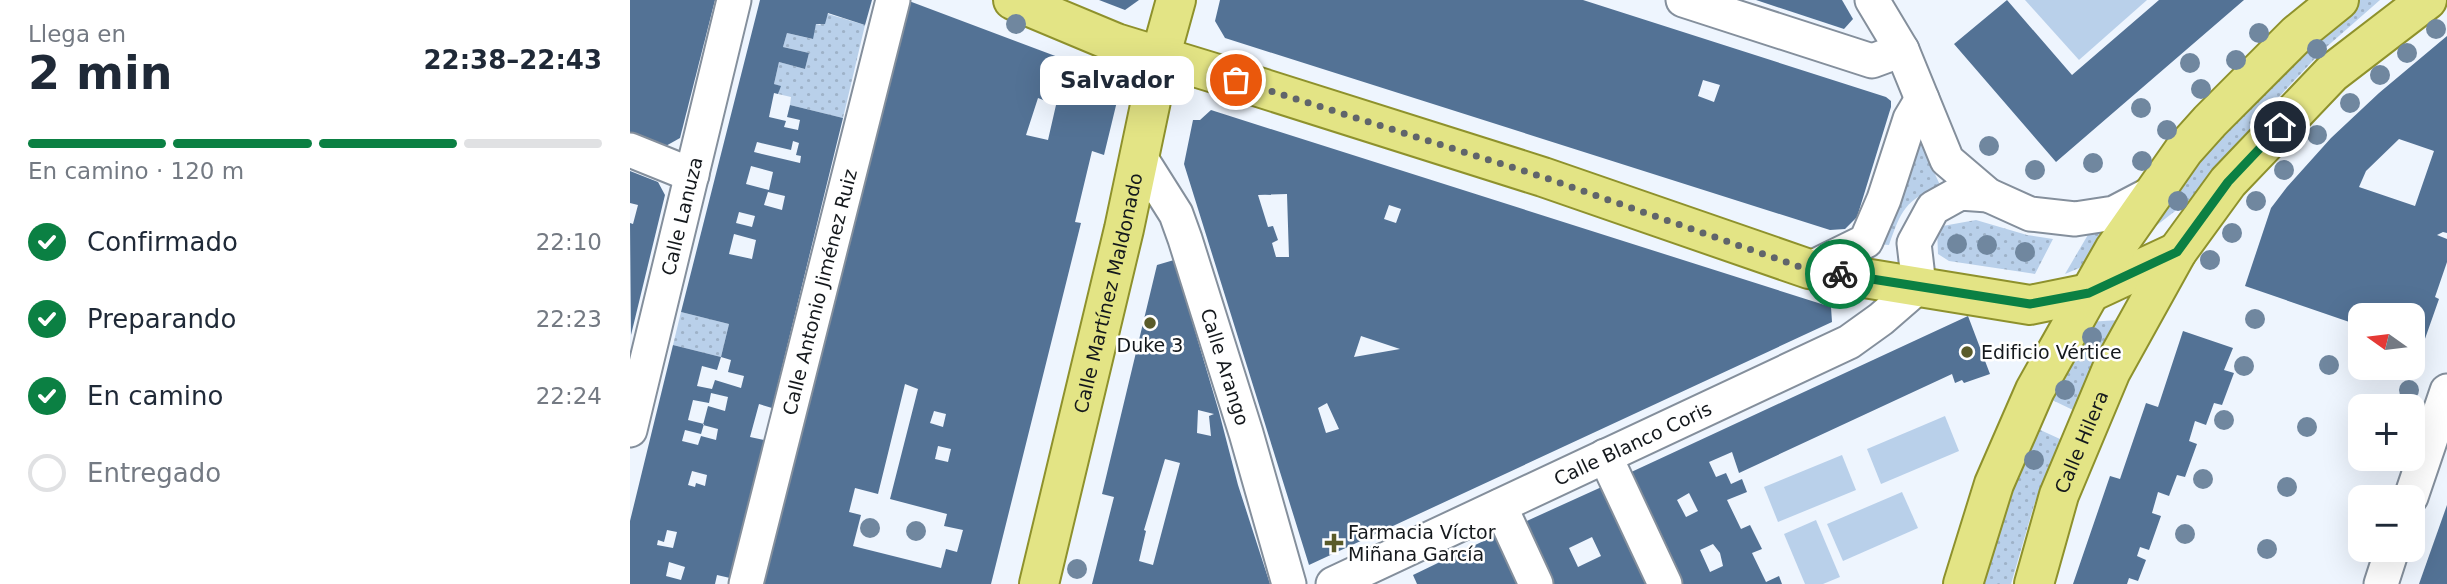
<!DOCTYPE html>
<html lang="es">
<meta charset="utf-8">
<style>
body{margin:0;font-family:"DejaVu Sans",sans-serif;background:#f6f6f7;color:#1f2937;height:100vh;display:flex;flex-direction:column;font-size:26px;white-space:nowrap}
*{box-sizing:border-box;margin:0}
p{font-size:23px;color:#747a83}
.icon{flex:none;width:38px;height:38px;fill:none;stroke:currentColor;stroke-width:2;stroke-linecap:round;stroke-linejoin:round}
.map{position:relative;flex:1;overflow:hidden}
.sheet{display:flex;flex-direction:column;background:#fff;width:630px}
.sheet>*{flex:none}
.needle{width:46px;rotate:284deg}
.tools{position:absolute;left:1718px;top:303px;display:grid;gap:14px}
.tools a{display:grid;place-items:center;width:77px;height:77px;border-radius:14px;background:#fff;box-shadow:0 7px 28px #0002;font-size:35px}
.pin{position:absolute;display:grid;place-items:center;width:60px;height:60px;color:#fff;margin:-30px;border:4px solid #fff;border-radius:50%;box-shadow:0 2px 7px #0007}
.courier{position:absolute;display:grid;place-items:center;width:70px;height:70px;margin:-35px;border:5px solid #0b8043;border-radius:50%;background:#fff;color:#222;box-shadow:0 2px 9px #0007}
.bubble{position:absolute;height:49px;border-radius:14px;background:#fff;box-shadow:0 7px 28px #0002;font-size:23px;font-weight:600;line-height:49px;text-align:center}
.headline em{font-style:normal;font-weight:600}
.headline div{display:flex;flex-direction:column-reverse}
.headline{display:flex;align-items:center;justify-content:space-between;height:119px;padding:0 28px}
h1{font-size:46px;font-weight:600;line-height:52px}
.bar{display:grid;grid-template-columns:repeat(4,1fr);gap:10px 7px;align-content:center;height:84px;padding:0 28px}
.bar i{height:9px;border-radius:5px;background:#e0e1e3}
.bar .active{background:#0b8043}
.bar p{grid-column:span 4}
ol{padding:0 28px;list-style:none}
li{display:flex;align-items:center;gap:21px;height:77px}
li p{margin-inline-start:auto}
li .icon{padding:7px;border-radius:50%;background:#0b8043;color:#fff;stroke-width:4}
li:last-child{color:#747a83}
li i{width:38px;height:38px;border:4px solid #e0e1e3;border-radius:50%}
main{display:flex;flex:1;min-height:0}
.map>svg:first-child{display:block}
.grass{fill:url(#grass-dots)}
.garden{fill:#b9d0ea}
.building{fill:#537295;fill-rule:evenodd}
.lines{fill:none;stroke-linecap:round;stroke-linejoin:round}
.minor-casing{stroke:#848f9c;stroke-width:37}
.major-casing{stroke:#8e912c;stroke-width:42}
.minor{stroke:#fff;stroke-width:33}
.major{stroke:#e3e485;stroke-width:38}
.tree{fill:#70879f}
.done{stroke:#60656b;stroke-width:7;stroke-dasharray:0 12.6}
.route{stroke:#0b8043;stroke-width:9}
.poi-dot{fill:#5a5b29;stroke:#fff;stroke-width:2.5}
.labels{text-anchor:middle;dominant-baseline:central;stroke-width:5;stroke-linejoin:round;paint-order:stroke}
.street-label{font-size:19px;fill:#14181c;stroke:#fff}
.poi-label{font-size:19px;fill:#14181c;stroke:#fff;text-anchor:start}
</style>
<main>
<section class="sheet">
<div class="headline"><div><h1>2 min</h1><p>Llega en</p></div><em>22:38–22:43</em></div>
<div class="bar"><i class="active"></i><i class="active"></i><i class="active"></i><i></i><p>En camino · 120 m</p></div>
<ol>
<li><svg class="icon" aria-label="check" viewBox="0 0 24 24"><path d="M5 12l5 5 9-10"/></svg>Confirmado<p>22:10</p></li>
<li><svg class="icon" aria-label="check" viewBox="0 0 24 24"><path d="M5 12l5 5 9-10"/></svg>Preparando<p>22:23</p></li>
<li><svg class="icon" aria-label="check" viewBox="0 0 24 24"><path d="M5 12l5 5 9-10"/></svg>En camino<p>22:24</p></li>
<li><i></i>Entregado</li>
</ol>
</section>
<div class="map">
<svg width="1817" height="584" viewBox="0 0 1817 584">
<defs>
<pattern id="grass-dots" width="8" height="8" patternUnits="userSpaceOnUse" patternTransform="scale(1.75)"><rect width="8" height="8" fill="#b9d0ea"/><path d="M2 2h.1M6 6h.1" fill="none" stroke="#9eb2c8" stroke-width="1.8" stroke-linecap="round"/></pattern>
</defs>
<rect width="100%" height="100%" fill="#eef5fe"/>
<!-- grass -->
<g class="grass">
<path d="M1729,0H1750L1693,50L1628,119L1567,194L1513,236C1574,148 1649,71 1729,0Z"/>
<polygon points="198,14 235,25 213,118 160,105 161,97 148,94 150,86 144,84 149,62 175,69 179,53 153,47 157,33 182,39 186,24 190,25"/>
<path d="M1286,133L1310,185C1274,202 1272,209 1259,245L1247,244Z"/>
<polygon points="1346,220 1397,235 1423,239 1405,274 1319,261 1308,254 1307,227"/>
<polygon points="1475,230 1454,266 1435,274 1459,233"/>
<polygon points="51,312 99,324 91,357 43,345"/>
<polygon points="1490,320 1443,410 1418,398 1457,322"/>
<polygon points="1406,428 1430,439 1404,505 1381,584 1352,584 1380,490"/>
</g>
<!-- garden -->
<g class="garden">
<polygon points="1395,0 1517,0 1449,60"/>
<polygon points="1315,416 1329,451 1251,484 1237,449"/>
<polygon points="1212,455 1226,490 1148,522 1134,487"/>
<polygon points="1272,492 1288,528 1213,561 1197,524"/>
<polygon points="1186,520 1210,577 1193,584 1175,584 1154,534"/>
</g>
<!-- building -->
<g class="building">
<polygon points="0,0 85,0 50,138 34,147 0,133"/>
<path d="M130,0H242L235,25L198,13L195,24H186L183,39L157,33L153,47L179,53L175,69L149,62L144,84L151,86L148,94L144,93L139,117L156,121L154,127L168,130L170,120L157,117L160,105L213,118L142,408L129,404L120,437L134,440L100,578L87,575L85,584H0V521L43,345L91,357L87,370L72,366L67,386L82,389L85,380L111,388L114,376L98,372L101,360L91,357L99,324L51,312ZM163,141L169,143L166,155L171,156L170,163L124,152L127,142L161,150ZM121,166L143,172L139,190L116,184ZM138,192L155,196L152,210L134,205ZM109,212L125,216L122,227L106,223ZM104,234L126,240L122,259L99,254ZM81,393L98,397L95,411L78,406L73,425L88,429L86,440L71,436L68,445L52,441L55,430L71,434L74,424L58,420L63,400L79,403ZM62,471L77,475L75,486L66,483L65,487L58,485ZM37,530L47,532L43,548L27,545L28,540L34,542ZM39,562L55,567L51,580L36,576Z"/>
<polygon points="469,0 509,0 495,10"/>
<path d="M590,0H953L1256,97L1261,101V107L1227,217L1215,229L1200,230L595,38L585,21ZM1073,80L1090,85L1084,102L1068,96Z"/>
<polygon points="1126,0 1212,0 1223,19 1214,29"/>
<polygon points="1377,0 1442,75 1529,0 1614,0 1426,162 1324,44"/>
<path d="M279,1L484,78L489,93L474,155L462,151L445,222L451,223L361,584H134ZM408,98L426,105L418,140L396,135ZM275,384L288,389L260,499L317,514L314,526L333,530L327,552L316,549L311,568L223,546L231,515L219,512L225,488L248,494ZM304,411L316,414L313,427L300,423ZM308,446L321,449L318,462L305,459Z"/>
<path d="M1817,36V233L1813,232L1807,235L1817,239V262L1805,297L1809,299L1790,353L1783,350V315H1731V326L1615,286L1641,208L1657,187L1701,138L1749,93ZM1769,139L1804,151L1785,206L1729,187L1736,171Z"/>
<path d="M581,110L1201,307L1202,322L679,565L554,164L563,120H570ZM657,194L659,257H646L642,243L648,240L643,226L638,227L628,195ZM759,205L771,209L766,223L754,219ZM731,336L770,349L724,357ZM697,403L709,429L696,433L688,408Z"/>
<polygon points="0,171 28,182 35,195 1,335 0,223 3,224 8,205 0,203"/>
<path d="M544,260L589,412L608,485L640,584H462L484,497L472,494L527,265ZM568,410L584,414L579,416L581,436L567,433ZM535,459L550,463L523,565L509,561L516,531L514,530Z"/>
<path d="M1338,316L1360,374L1334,383L1332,380L1325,383L1322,374L1109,473L1102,452L1079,462L1086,477L1096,473L1101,484L1112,479L1117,492L1097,500L1111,529L1120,525L1132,549L1122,553L1136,582L1149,576L1152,584H1048L997,474ZM1059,493L1068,511L1056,517L1047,500ZM1083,544L1090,553L1093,566L1080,572L1070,550Z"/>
<polygon points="1553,331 1603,348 1594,370 1604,373 1592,405 1584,403 1576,425 1565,421 1559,441 1567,444 1555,477 1547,475 1539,496 1528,492 1522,513 1531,516 1519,550 1510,547 1507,556 1516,560 1508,581 1499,578 1497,584 1443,584 1480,476 1490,479 1516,403 1528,407"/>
<path d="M976,485L1022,584H918L890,524ZM962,537L971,556L948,567L939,548Z"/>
<polygon points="1817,505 1817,584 1789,584"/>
<polygon points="868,534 891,584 787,584 783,575"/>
</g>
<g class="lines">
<!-- minor casing -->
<g class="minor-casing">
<g id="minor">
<polyline points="1053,0 1242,61 1272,50"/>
<polyline points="1242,0 1272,50 1317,160 1358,195 1400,214 1445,219 1484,213 1526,191"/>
<polyline points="0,150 62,175"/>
<path id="s1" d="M510,157L546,214L555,239L616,433L659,584"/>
<polyline points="1179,269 1236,241 1254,199 1280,119 1292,99"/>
<path id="s2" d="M0,430L104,0"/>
<polyline points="975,456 1035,584"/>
<polyline points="1781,497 1817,391"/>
<polyline points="870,506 906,584"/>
<path id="s3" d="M116,584L263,0"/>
<path id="s4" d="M703,584L1219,342L1251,319L1289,286L1284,243L1303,208L1330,193L1358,195"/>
<polyline points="1751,584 1762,550"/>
</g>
</g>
<!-- major casing -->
<g class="major-casing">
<g id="major">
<polyline points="383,0 486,43 581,72 913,177 1179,269 1400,305 1459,293 1547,252"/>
<path id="s5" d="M409,584L494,229L530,58L546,0"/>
<polyline points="1333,584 1364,484 1405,390 1484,250 1554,150 1580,121 1667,34 1709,0"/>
<path id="s6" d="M1404,584L1429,495L1481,371L1547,252L1598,182L1702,73L1797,0"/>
</g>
</g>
<!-- minor -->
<use href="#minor" class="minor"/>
<!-- major -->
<use href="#major" class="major"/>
</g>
<!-- trees -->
<g class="tree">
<circle cx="386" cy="24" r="10"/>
<circle cx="1806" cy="29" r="10"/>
<circle cx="1629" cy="33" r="10"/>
<circle cx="1687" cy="49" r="10"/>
<circle cx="1777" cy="53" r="10"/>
<circle cx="1606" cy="60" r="10"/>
<circle cx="1560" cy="63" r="10"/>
<circle cx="1750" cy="75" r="10"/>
<circle cx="1571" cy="89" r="10"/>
<circle cx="1720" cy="103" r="10"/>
<circle cx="1511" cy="108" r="10"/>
<circle cx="1537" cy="130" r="10"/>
<circle cx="1687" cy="135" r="10"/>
<circle cx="1359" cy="146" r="10"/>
<circle cx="1512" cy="161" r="10"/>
<circle cx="1463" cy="163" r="10"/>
<circle cx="1405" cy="170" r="10"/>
<circle cx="1654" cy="170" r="10"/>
<circle cx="1548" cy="201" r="10"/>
<circle cx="1626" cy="201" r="10"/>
<circle cx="1602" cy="233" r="10"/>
<circle cx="1327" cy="244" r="10"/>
<circle cx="1357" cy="245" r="10"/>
<circle cx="1395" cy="252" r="10"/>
<circle cx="1580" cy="260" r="10"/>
<circle cx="1625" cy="319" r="10"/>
<circle cx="1462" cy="337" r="10"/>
<circle cx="1699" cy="365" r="10"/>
<circle cx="1614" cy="366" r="10"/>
<circle cx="1435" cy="390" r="10"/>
<circle cx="1779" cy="390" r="10"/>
<circle cx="1594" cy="420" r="10"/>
<circle cx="1677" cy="427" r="10"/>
<circle cx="1404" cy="460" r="10"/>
<circle cx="1573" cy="479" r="10"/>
<circle cx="1657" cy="487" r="10"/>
<circle cx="240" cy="528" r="10"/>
<circle cx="286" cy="531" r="10"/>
<circle cx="1555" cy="534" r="10"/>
<circle cx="1637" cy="549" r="10"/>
<circle cx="447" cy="569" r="10"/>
</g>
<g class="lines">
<!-- done -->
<polyline class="done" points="606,80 913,177 1179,270 1210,274"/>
<!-- route -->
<polyline class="route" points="1210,274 1400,304 1459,293 1547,252 1598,182 1650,127"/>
</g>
<!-- markers -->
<g class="poi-dot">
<circle cx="520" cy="323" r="7"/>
<circle cx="1337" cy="352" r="7"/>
<path d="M700.5 532.5h7v7h7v7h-7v7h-7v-7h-7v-7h7z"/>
</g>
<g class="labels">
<!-- street labels -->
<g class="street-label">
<text stroke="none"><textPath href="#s2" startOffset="220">Calle Lanuza</textPath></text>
<text stroke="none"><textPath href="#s3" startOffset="301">Calle Antonio Jiménez Ruiz</textPath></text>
<text stroke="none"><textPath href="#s5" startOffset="299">Calle Martínez Maldonado</textPath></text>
<text stroke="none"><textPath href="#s1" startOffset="228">Calle Arango</textPath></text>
<text stroke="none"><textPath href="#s6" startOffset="150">Calle Hilera</textPath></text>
<text stroke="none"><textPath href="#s4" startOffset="331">Calle Blanco Coris</textPath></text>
</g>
<!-- poi labels -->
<g class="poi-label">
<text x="520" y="345" text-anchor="middle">Duke 3</text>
<text x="1351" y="352">Edificio Vértice</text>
<text x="718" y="532">Farmacia Víctor<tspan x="718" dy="22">Miñana García</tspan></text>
</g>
</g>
</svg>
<div class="tools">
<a><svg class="needle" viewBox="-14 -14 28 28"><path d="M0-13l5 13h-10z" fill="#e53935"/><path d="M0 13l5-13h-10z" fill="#747a83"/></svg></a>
<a>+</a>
<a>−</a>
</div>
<div class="pin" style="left:606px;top:80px;background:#ea580c"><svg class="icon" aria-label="bag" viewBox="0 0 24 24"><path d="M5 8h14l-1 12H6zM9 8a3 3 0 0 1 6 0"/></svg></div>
<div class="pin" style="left:1650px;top:127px;background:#1f2937"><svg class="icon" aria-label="home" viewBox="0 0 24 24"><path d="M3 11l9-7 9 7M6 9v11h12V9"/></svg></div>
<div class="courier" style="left:1210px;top:274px"><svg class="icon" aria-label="bike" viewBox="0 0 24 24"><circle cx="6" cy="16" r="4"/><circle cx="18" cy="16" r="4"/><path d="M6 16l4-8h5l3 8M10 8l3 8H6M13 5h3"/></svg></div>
<div class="bubble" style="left:410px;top:56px;width:154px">Salvador</div>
</div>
</main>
